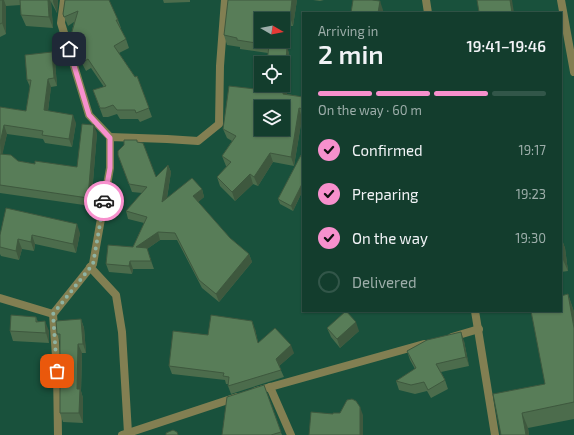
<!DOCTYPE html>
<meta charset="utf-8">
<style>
body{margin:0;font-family:"Exo 2",sans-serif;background:#204839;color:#f1f3f6;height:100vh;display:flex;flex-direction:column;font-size:15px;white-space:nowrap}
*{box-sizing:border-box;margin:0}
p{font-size:13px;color:#9daeaa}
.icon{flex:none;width:22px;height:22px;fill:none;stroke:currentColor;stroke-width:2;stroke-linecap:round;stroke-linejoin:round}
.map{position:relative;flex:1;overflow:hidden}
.drawer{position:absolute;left:302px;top:12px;width:260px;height:300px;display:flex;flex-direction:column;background:#133d2d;border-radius:0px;box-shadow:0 1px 3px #0004,0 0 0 1px #325649}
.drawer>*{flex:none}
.needle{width:26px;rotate:99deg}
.fabs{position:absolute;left:254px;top:12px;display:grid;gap:8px}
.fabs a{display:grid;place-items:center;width:36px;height:36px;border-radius:0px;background:#133d2d;box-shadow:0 1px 3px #0004,0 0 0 1px #325649;font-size:20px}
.pin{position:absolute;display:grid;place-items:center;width:34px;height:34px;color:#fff;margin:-17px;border-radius:8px;box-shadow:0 2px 6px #0006}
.courier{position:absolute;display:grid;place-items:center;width:40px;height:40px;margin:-20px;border:3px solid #f790cd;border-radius:50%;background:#fff;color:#222;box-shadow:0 1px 5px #0007}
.summary em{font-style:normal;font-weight:600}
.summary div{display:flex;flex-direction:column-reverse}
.summary{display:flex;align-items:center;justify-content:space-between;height:68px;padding:0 16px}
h1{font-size:26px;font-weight:600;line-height:30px}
.bar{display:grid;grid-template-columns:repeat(4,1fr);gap:6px 4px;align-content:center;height:48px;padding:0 16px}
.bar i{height:5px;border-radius:3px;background:#325649}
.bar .selected{background:#f790cd}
.bar p{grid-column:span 4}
ol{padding:0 16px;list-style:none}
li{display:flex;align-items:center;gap:12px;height:44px}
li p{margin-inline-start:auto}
li .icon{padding:4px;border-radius:50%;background:#f790cd;color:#111;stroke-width:4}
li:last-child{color:#9daeaa}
li i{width:22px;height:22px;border:2px solid #325649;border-radius:50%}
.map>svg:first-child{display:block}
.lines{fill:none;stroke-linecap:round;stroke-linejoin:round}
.street{stroke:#827f52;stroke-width:8}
.wall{fill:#4c6c4c}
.shaded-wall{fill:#3e583e}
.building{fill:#587d58;stroke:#3e583e;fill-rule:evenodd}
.done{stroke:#8db3a3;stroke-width:4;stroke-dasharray:0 7.2}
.route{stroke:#f790cd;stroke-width:5}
</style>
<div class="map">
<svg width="574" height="435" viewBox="0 0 574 435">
<rect width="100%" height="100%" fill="#19513c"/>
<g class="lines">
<!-- street -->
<g class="street">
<polyline points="64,0 61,23 89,115 110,137"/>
<polyline points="426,0 428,13"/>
<polyline points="561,0 574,72"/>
<polyline points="90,267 116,295 122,332 128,433"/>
<polyline points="0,298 53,314 57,371 58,435"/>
<polyline points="475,311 495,435"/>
<polyline points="53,314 93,264 110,168 110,137 167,139 198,141 219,124 220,66 225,0"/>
<polyline points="452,337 479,329"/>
<polyline points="270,387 291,435"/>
<polyline points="256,391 424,344"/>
<polyline points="122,435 237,397"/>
</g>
</g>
<!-- wall -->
<g class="wall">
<polygon points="0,0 58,0 57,13 51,2 53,28 26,26 21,15 21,5 6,6 6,34 0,37"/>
<polygon points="65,0 118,20 121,28 120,29 126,39 129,48 119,53 135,77 137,76 152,117 140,122 138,119 120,119 117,114 108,117 103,117 93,90 104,87 91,68 86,71 76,52 71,35 74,22 68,26 63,14"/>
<polygon points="163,0 190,0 190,2 164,3"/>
<polygon points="297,0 293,26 291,26 288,50 290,58 287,94 303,97 303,118 302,118 294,166 273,162 258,186 253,184 235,201 220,186 217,177 227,166 226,166 222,156 232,141 227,138 223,129 264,90 268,53 240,49 240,47 227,45 224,35"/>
<polygon points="313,0 324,0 320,1"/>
<polygon points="52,52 55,61 57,86 51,87 48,111 76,123 72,147 45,143 43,139 7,134 2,154 18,161 35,164 77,167 97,133 91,206 0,193 0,107 26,111 30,87 27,80"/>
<polygon points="138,142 156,177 168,165 171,172 167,198 202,189 204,197 198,202 230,238 249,254 252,262 219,302 202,288 177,240 160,240 147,249 154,269 133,269 132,274 109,272 106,264 133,247 144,223 128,219 126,211 142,193 132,192 118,155"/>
<polygon points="303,155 303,190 293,211 280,204 278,199"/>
<polygon points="80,233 76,253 35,244 34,251 22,249 19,260 1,256 0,254 0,235"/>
<polygon points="561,237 565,248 568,271 561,272"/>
<polygon points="568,294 574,312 574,419 528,428 529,435 501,435 545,384"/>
<polygon points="36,317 38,322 49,331 49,343 13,341 10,331"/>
<polygon points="81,319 84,328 86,353 82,353 81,391 83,398 83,423 63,422 60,413 60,341 57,334"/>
<polygon points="327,328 359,331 340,348 331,337"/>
<polygon points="255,329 258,343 294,353 279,366 284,377 231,394 228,386 229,384 226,384 225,380 172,374 169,366 208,335"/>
<polygon points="464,341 469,366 441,372 445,380 448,389 431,398 427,391 415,394 399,390 396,381 415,369 410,360 407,351"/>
<polygon points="264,385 282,435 222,435"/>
</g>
<!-- shaded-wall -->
<g class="shaded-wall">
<polygon points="2,0 4,0 6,6 6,34 2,23"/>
<polygon points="48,0 50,0 51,2 53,28 49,17"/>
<polygon points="53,0 58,0 57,13 53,2"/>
<polygon points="292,0 297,0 293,26 290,17"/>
<polygon points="510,0 512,0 514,13 512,13"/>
<polygon points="380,1 383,10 383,13 378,13"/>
<polygon points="288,17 291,26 288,50 290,58 286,103 283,94 283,48"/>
<polygon points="52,52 55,61 57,86 54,78"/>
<polygon points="48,79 51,87 47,118 44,110"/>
<polygon points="299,108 302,118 294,166 291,157"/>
<polygon points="73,115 76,123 72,147 69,139"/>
<polygon points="4,125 7,134 1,161 0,143"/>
<polygon points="94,125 97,133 91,206 88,198"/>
<polygon points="270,153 273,162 258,186 254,177"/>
<polygon points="168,165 171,172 165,210 162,202"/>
<polygon points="250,174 253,184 235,201 232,192"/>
<polygon points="303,182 303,190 293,211 291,206"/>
<polygon points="202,189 204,197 196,204 193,196"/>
<polygon points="77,224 80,233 76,253 73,244"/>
<polygon points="158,232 160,240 147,249 154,269 151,261 136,247"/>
<polygon points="32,235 35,244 34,251 31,242"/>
<polygon points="561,237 565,248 568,271 563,260"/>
<polygon points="18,239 22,249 19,260 16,251"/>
<polygon points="249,254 252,262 219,302 216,294"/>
<polygon points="130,261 133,269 132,274 129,266"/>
<polygon points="568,294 574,312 574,328"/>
<polygon points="81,319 84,328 86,353 83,344"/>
<polygon points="45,321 49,331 49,343 46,333"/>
<polygon points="252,321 255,329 260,351 258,343"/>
<polygon points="356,322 359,331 340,348 337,339"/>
<polygon points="461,332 464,341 469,366 466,357"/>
<polygon points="78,344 82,353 81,391 83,398 83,423 79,413 77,389"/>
<polygon points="291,345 294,353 278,367 276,359"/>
<polygon points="360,407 363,415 363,435 360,435"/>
<polygon points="522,413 528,428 529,435 526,435"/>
</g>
<!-- building -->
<g class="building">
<polygon points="0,0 2,0 2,23 0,24"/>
<polygon points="20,0 48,0 49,17 21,15"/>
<polygon points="65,0 109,0 118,20 116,20 126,39 114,46 135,77 137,76 149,108 136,113 135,110 117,110 113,105 105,108 100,108 93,90 106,86 88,59 83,62 73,43 74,42 71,35 78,11 64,17 63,14"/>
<path d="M228,0H292L290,17H288L283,48H287L283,94L303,97V109L299,108L291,157L270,153L254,177L250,174L232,192L217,177L231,162L222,156L236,136L223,129L229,86L264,90L265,85H283V63H267L269,45L237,40V38L224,35ZM261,19H283V41H261ZM261,107H283V129H261Z"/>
<polygon points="353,0 372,0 380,1 378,13 351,13"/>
<polygon points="477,0 510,0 512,13 477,13 477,12 479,12"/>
<polygon points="52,52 54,78 48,79 44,110 73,115 69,139 42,135 43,131 4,125 0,143 0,107 26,111 31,80 27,80 25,55"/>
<polygon points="82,124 94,125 88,198 0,185 0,154 11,155 18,161 35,164 35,161 77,167"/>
<polygon points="124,140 137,140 137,142 143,143 156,177 168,165 162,202 192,178 202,189 193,196 230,238 249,254 216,294 199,280 175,233 158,232 136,247 147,248 151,261 130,261 129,266 106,264 108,245 133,247 147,217 126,211 147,187 129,184 118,155 118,151 124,145"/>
<polygon points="301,155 303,155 303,182 291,206 278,199"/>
<polygon points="6,208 77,224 73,244 32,235 31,242 18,239 16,251 0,247 0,235"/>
<polygon points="561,238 563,260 561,260"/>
<polygon points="568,294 574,328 574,402 522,413 526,435 501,435 493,394 545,384 531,311 561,311 561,296"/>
<polygon points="346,311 356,322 337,339 327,328"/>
<polygon points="11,315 36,317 36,322 45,321 46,333 10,331"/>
<polygon points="211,315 252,321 258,343 275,328 291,345 276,359 281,370 228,386 229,377 223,376 224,373 169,366 173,331 208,335"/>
<polygon points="81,319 83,344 78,344 77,389 80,389 79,413 60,413 60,334 57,334 56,321"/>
<polygon points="461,332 466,357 436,364 445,380 428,390 424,382 411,385 396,381 416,368 407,351 427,340"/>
<polygon points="264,385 281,432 271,435 222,435 227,397"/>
<polygon points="352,399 356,401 360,407 360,435 309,435 311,412 333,414 333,413 340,413 347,400"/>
<polygon points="173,430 177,432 178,435 166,435 166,433"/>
</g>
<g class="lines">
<!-- done -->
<polyline class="done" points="57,371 53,314 93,264 104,201"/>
<!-- route -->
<polyline class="route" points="69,49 89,115 110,138 110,168 104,201"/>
</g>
</svg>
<div class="fabs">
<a><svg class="needle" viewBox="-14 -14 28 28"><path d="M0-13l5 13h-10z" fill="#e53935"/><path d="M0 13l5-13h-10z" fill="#9daeaa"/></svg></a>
<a><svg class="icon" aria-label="locate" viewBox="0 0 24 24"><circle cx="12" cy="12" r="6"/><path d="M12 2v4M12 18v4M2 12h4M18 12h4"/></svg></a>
<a><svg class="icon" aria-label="layers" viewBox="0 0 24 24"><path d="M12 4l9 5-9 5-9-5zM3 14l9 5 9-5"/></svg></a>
</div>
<div class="pin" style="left:57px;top:371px;background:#ea580c"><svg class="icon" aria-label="bag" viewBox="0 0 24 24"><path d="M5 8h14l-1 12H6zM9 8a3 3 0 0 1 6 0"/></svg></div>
<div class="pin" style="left:69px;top:49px;background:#1f2937"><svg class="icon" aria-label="home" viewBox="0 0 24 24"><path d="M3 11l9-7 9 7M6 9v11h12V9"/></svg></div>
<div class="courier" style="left:104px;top:201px"><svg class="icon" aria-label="car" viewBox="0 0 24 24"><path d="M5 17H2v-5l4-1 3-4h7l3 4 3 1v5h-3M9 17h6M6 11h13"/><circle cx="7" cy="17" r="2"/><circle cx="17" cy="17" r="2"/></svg></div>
<section class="drawer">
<div class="summary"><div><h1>2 min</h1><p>Arriving in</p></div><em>19:41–19:46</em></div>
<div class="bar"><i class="selected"></i><i class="selected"></i><i class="selected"></i><i></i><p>On the way · 60 m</p></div>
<ol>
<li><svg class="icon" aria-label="check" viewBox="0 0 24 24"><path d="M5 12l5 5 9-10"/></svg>Confirmed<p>19:17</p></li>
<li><svg class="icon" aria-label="check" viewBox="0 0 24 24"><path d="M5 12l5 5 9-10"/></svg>Preparing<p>19:23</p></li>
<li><svg class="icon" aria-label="check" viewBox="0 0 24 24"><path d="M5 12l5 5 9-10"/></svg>On the way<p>19:30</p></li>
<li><i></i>Delivered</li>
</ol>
</section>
</div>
